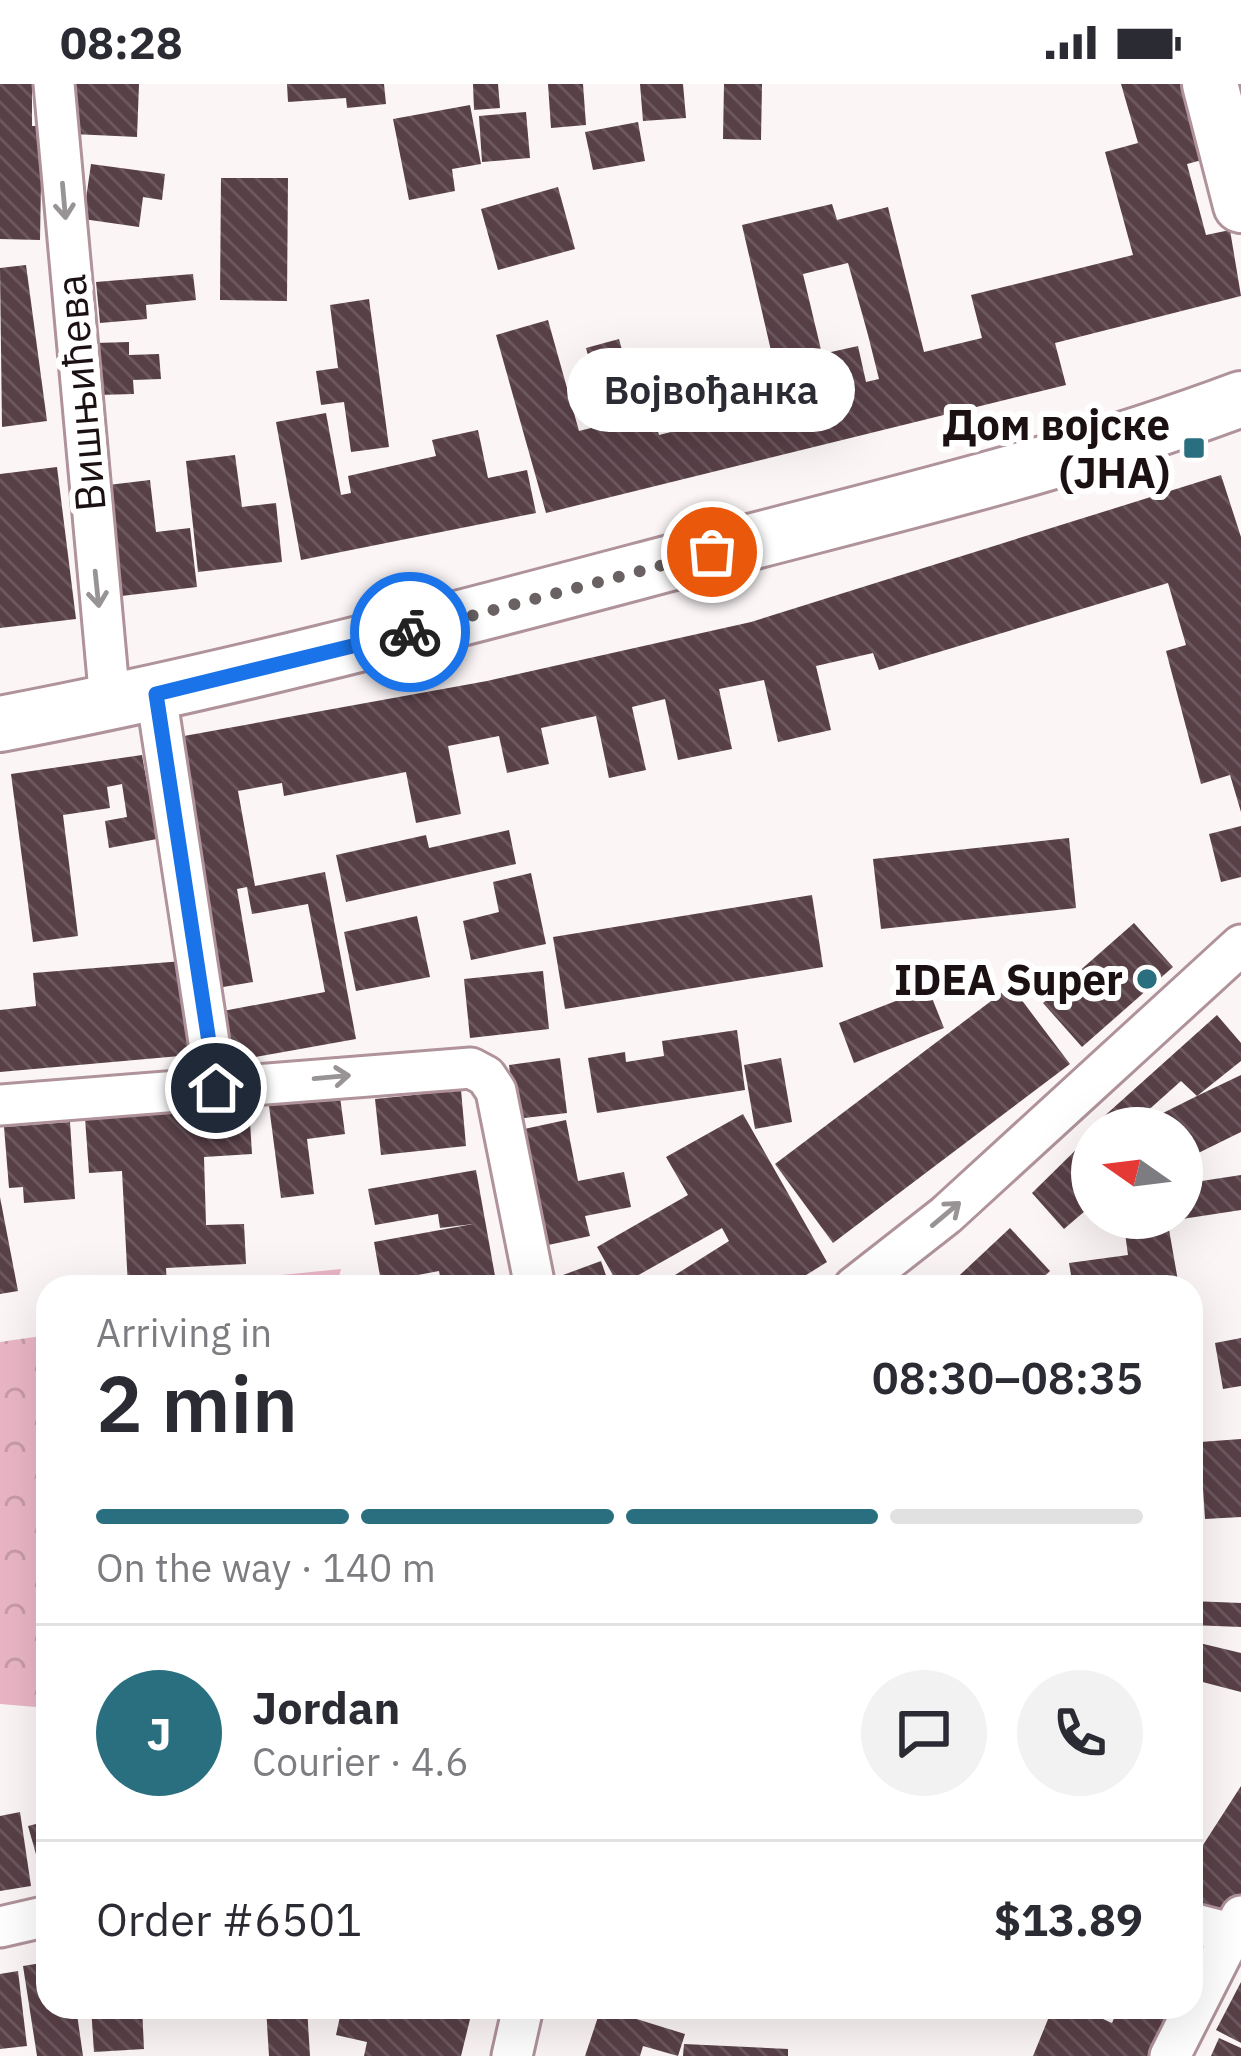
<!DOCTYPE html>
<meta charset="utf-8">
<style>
body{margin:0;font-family:"IBM Plex Sans",sans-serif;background:#f2f2f3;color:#2b2b33;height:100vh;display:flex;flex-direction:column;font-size:45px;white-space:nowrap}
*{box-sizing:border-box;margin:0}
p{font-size:39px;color:#7c7c81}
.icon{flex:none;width:66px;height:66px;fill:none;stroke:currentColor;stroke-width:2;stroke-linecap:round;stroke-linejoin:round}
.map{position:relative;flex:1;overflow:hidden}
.details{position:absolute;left:36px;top:1191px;width:1167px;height:744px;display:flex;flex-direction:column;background:#fff;border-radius:36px;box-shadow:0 12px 48px #0002}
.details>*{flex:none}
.needle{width:78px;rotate:284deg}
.buttons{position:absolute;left:1071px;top:1023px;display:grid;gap:24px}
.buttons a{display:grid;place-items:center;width:132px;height:132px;border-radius:50%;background:#fff;box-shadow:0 12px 48px #0002;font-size:60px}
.pin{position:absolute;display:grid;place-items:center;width:102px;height:102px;color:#fff;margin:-51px;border:6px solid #fff;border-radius:50%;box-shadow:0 3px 12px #0007}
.courier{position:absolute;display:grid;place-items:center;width:120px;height:120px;margin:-60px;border:9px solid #1a73e8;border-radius:50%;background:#fff;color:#222;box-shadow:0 3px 15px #0007}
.bubble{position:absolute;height:84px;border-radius:42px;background:#fff;box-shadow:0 12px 48px #0002;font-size:39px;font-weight:600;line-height:84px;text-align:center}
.summary em{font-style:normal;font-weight:600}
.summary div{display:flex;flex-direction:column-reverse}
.summary{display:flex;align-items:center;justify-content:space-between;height:204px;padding:0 60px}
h1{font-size:78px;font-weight:600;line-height:90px}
.bar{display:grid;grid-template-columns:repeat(4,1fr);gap:18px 12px;align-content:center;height:144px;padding:0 60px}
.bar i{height:15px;border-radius:9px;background:#e1e1e2}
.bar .active{background:#2a6f7f}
.bar p{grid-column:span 4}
.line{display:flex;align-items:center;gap:30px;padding:0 60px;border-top:3px solid #e1e1e2}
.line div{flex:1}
.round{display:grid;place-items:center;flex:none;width:126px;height:126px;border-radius:63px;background:#f2f2f3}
.status{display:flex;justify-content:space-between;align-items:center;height:84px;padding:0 60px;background:#fff;direction:ltr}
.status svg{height:33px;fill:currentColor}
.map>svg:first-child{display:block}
.forest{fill:url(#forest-crowns)}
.building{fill:url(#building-back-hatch);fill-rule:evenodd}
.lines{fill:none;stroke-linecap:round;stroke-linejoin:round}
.street-casing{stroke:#af929a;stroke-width:45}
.secondary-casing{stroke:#af929a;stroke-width:60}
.street{stroke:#fff;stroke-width:39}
.secondary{stroke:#fff;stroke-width:54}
.oneway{stroke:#989495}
.done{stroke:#696162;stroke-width:12;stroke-dasharray:0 21.6}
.route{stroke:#1a73e8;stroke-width:15}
.poi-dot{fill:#2a6f7f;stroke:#fff;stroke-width:4.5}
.labels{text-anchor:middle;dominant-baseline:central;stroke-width:12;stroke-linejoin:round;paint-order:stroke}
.street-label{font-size:42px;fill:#1b1113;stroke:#fff}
.poi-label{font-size:42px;font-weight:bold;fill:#1b1113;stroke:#fff;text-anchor:end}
</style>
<div class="status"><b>08:28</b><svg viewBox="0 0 49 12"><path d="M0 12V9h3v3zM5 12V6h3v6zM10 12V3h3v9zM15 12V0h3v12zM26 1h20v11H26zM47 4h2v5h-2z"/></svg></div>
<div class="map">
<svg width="1241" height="1972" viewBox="0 0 1241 1972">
<defs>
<pattern id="forest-crowns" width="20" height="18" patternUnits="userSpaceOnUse" patternTransform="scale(3)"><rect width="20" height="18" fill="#eab6c5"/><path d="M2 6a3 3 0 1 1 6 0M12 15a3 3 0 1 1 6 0" fill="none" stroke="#c89ba8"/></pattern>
<pattern id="building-back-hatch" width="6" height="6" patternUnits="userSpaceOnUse" patternTransform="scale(3)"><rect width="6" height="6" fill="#584047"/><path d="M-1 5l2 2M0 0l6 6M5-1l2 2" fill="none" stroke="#6c585e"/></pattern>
</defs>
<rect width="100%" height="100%" fill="#fbf5f6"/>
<!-- forest -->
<g class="forest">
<polygon points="341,1185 336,1203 182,1203 183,1201"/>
<polygon points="48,1251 48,1624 0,1620 0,1258"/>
</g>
<!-- building -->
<g class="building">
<polygon points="0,0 32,0 32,42 42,42 40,156 0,155"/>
<polygon points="74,0 139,0 137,53 73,50"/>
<polygon points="287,0 384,0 386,20 347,24 346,14 288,18"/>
<polygon points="473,0 498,0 500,24 474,26"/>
<polygon points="548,0 583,0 586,41 551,44"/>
<polygon points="640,0 683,0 686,34 643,37"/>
<polygon points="724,0 762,0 761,56 723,55"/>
<path d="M1121,0H1180L1202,76L1187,80L1206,151L1230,146L1241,212L1055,259L1066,301L546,429L496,251L548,236L579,347L607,340L586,264L619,255L635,313L647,309L659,351L675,347L663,297L713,283L724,325L781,310L742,141L832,120L837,136L888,123L924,268L982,254L971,211L1133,171L1105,68L1138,59ZM848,179L868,251L879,295L866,298L858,262L822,270L803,190Z"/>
<polygon points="470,21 481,80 452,85 455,107 409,116 393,35"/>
<polygon points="526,28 530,74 482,78 479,32"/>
<polygon points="638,38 645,77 593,86 585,48"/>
<polygon points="91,80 165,90 162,116 143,113 139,143 83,135"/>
<polygon points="221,94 288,94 287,217 220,216"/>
<polygon points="558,103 575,165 498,186 481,125"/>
<polygon points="26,181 47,337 2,343 0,184"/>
<polygon points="193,190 196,216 146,221 147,235 100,239 96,198"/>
<polygon points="369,215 389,363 351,368 344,318 321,321 316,287 338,284 330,221"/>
<polygon points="129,258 129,271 159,270 161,295 133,296 134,310 97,311 95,259"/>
<polygon points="326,329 341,411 351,409 348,392 436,372 432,356 478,346 488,394 527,386 536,429 301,476 276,338"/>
<polygon points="235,371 242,423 276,419 282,478 198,488 186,377"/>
<polygon points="57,383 76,535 0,544 0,390"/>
<polygon points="1221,391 1241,453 1241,728 1230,691 1201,700 1166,567 1186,561 1168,499 879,586 873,569 816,582 831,646 778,658 764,596 719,605 732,665 678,676 665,615 632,623 646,686 609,694 596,632 541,644 549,680 507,689 499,652 448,662 461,730 416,739 406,688 284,712 282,699 238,707 255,802 325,788 356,955 233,977 223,927 325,908 308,820 252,830 247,803 237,805 253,898 217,904 173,654 487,597 751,538"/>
<polygon points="150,396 156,448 190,444 197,503 113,513 100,402"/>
<polygon points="142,671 157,755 109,764 105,737 127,733 122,700 107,703 110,724 63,731 78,852 33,858 11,690"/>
<polygon points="1241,742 1241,793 1221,798 1209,750"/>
<polygon points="509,746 516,780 346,818 336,771 426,751 429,764"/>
<polygon points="1069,754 1076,824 881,845 873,775"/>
<polygon points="531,789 546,860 471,876 463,837 499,828 493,798"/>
<polygon points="812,811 823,883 565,925 553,853"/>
<polygon points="417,832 430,893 356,907 344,848"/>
<polygon points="1134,839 1173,883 1082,963 1043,919"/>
<polygon points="183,877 191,971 0,988 0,926 36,922 33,889"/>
<polygon points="543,887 549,945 470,954 464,895"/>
<polygon points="922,889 944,944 854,979 839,939 901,915 895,899"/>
<polygon points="1011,902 1070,980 833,1159 775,1080"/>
<polygon points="1217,931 1241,959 1241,977 1197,1012 1241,991 1241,1048 1182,1077 1182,1044 1153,1044 1149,1036 1197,1012 1181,997 1144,1030 1149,1036 1141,1044 1091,1044"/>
<polygon points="737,946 745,1006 597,1029 588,974 625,968 626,978 664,972 662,957"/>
<polygon points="560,974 567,1029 516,1035 509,981"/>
<polygon points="781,974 792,1038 755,1045 744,981"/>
<polygon points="461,1006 466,1062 381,1071 375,1015"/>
<polygon points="340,1013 345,1050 307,1055 314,1110 281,1114 269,1022"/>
<polygon points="249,1022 252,1070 204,1073 206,1141 244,1140 246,1180 166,1184 167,1203 128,1203 122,1087 89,1089 85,1034"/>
<polygon points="743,1030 827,1178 787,1203 656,1203 729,1157 722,1144 619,1202 597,1163 688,1111 666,1073"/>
<polygon points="566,1036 578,1097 624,1088 631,1123 585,1132 590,1152 539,1163 515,1047"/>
<polygon points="70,1038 75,1115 24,1119 23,1103 9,1104 4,1043"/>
<polygon points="1092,1050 1092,1121 1064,1145 1032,1109"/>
<polygon points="476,1086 497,1203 442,1203 439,1187 381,1198 374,1158 473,1140 440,1144 438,1130 375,1141 368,1105"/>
<polygon points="1241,1091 1241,1126 1182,1135 1182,1100"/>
<polygon points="0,1113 18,1207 0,1210"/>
<polygon points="1100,1134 1167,1134 1178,1197 1073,1203 1069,1179 1128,1171 1123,1134 1105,1145"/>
<polygon points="1010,1144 1050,1187 1033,1203 947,1203"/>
<polygon points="601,1177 610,1203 545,1203 544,1198"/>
<polygon points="1241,1254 1241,1302 1223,1305 1215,1259"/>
<polygon points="1241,1355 1241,1433 1205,1435 1200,1358"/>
<polygon points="1191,1517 1241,1519 1241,1543 1191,1541"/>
<polygon points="1191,1557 1241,1569 1241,1608 1191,1595"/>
<polygon points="1241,1702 1241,1810 1228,1830 1191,1822 1191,1758 1203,1761"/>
<polygon points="20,1728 31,1802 0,1807 0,1732"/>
<polygon points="48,1737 48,1808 47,1809 28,1742"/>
<polygon points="48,1878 48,1923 76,1923 83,1972 37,1972 23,1882"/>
<polygon points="18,1887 27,1962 0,1965 0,1890"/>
<polygon points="1241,1898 1241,1959 1216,1946"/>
<polygon points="91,1923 142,1923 144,1965 94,1968"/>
<polygon points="266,1923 307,1923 310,1972 269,1972"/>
<polygon points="342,1923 473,1923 461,1972 364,1972 367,1958 336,1951"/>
<polygon points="1053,1923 1076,1923 1112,1939 1119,1923 1175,1923 1153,1972 1033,1972"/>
<polygon points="601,1924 685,1950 678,1972 643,1962 640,1972 585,1972"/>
<polygon points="1219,1954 1241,1964 1241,1972 1211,1972"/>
<polygon points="684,1960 788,1965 788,1972 683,1972"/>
</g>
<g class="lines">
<!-- street casing -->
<g class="street-casing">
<g id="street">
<polyline points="54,0 110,618"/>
<polyline points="156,610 216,1004"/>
<polyline points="0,1021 471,984 486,992 496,1007 535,1203"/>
<polyline points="854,1203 946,1131 1241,861"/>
<polyline points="1191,1839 1230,1849"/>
<polyline points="0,1843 48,1832"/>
<polyline points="512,1972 523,1923"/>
<polyline points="1170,1972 1241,1832"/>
</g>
</g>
<!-- secondary casing -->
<g class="secondary-casing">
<g id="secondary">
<polyline points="1210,0 1241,121"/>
<path d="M0,640C239,595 473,531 708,469C886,422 1068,380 1241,315"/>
</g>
</g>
<!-- street -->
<use href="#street" class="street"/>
<!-- secondary -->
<use href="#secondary" class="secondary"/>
</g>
<!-- one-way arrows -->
<defs><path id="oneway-shaft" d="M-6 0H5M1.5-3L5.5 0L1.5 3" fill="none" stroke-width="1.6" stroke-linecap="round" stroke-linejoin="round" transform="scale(3)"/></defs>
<g class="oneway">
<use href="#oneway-shaft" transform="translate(64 117) rotate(85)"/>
<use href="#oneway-shaft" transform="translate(97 505) rotate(84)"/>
<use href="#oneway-shaft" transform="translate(332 993) rotate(-5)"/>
<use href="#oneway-shaft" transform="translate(946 1130) rotate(-40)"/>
</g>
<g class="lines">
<!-- done -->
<polyline class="done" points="410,548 712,468"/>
<!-- route -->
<polyline class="route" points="216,1004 156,610 410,548"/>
</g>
<!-- markers -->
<g class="poi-dot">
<rect x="1182" y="352" width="24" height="24" rx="6"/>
<circle cx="1147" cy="895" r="12"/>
</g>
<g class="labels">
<!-- street labels -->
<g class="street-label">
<text transform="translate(80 309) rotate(-95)">Вишњићева</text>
</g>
<!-- poi labels -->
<g class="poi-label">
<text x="1170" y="340">Дом војске<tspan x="1170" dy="48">(ЈНА)</tspan></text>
<text x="1123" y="895">IDEA Super</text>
</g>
</g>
</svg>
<div class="buttons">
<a><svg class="needle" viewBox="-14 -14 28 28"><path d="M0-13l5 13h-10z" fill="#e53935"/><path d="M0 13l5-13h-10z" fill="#7c7c81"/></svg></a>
</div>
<div class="pin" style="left:712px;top:468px;background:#ea580c"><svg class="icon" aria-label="bag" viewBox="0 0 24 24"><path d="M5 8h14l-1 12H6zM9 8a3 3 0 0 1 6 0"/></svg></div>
<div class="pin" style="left:216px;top:1004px;background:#1f2937"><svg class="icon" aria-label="home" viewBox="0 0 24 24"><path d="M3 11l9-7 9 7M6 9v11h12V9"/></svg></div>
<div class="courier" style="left:410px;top:548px"><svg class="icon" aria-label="bike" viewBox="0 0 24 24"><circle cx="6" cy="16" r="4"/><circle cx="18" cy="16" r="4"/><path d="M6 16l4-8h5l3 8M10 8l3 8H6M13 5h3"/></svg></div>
<div class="bubble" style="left:567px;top:264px;width:288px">Војвођанка</div>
<section class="details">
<div class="summary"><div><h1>2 min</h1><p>Arriving in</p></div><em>08:30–08:35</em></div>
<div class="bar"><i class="active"></i><i class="active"></i><i class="active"></i><i></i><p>On the way · 140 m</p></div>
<div class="line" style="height:216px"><b class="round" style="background:#2a6f7f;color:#fff">J</b><div><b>Jordan</b><p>Courier · 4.6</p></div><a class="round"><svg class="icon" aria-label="chat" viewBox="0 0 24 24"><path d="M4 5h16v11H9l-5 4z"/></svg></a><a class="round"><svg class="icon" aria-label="phone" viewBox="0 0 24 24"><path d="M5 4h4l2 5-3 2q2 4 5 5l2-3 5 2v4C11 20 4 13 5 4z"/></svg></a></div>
<div class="line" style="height:156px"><div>Order #6501</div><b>$13.89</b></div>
</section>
</div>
